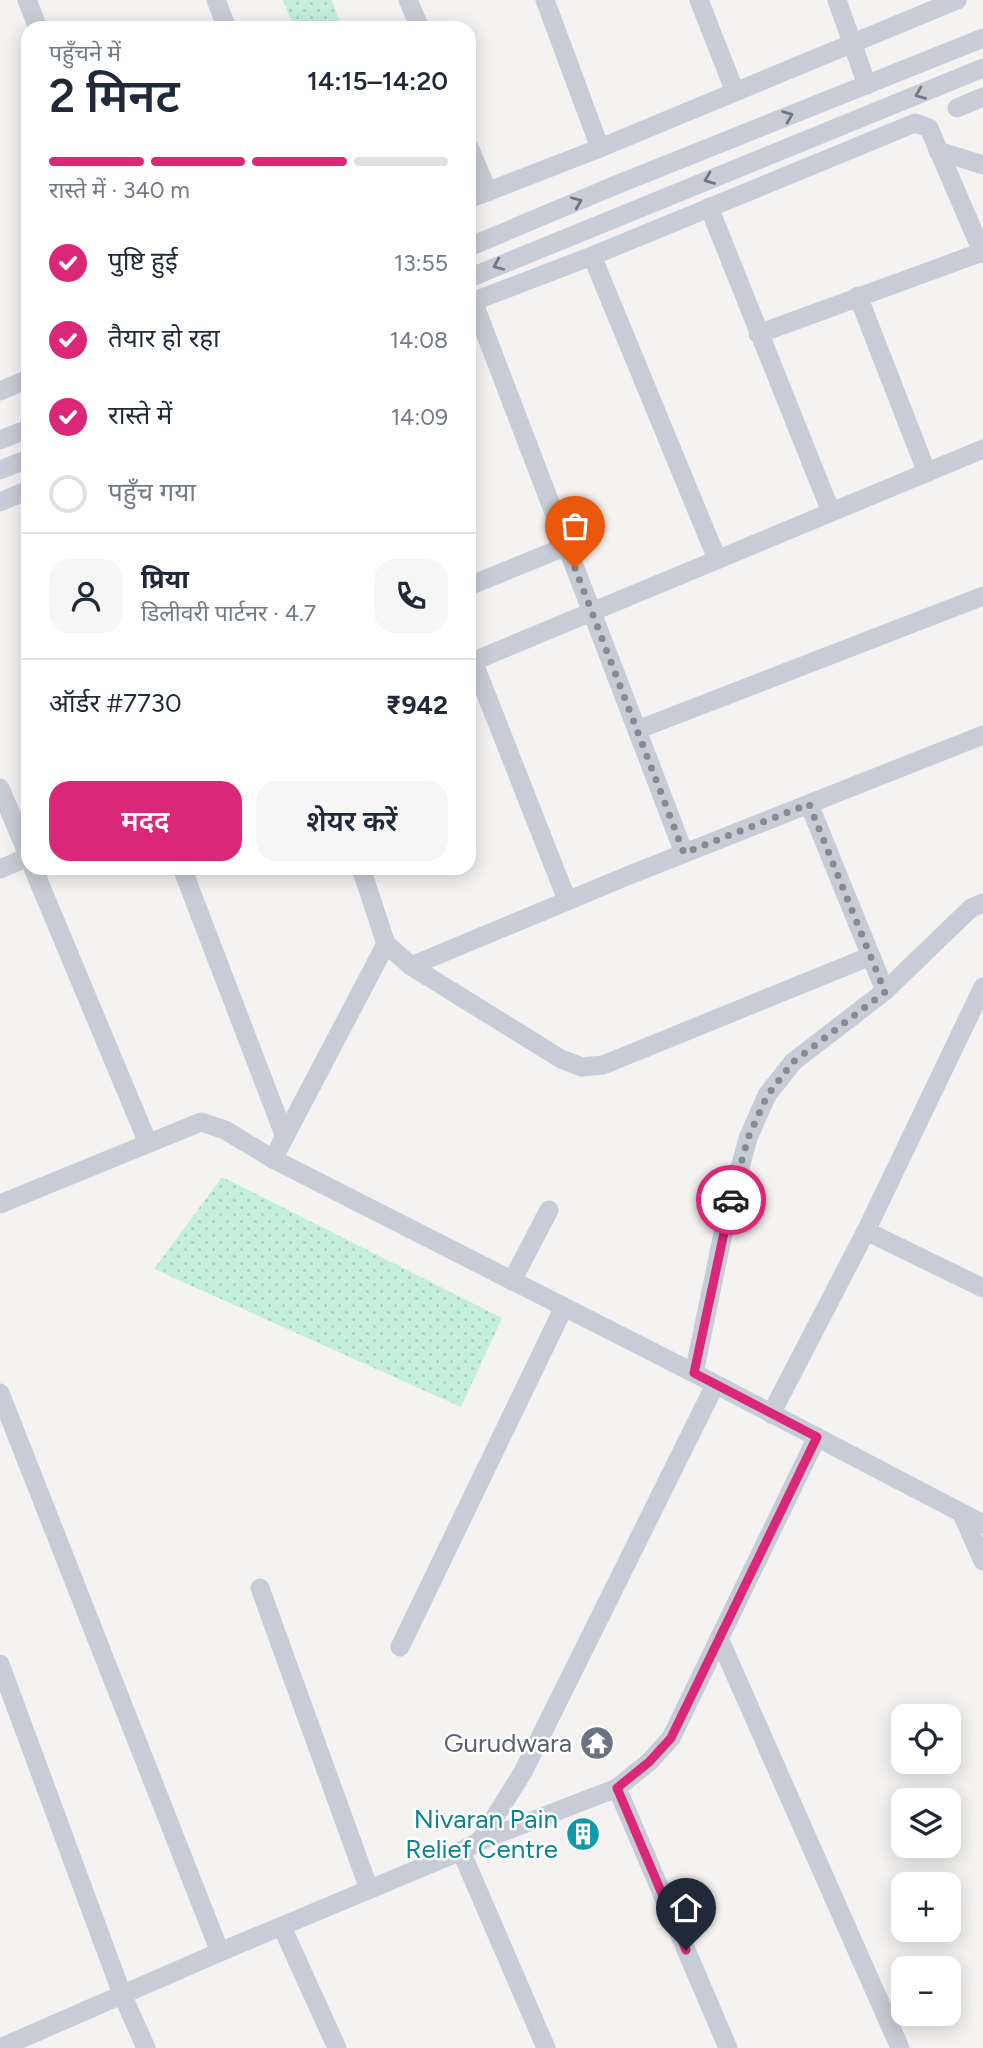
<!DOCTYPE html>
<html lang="hi">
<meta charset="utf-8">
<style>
body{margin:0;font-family:Figtree,"Noto Sans Devanagari",sans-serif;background:#f6f6f7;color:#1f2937;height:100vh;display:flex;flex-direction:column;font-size:26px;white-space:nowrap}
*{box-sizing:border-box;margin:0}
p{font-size:23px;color:#747a83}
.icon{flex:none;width:38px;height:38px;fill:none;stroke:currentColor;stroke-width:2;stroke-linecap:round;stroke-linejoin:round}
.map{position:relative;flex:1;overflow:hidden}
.side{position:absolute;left:21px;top:21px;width:455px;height:854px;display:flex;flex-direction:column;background:#fff;border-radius:21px;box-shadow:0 4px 18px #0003}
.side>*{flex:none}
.buttons{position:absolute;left:891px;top:1704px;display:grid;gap:14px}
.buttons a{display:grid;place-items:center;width:70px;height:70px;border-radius:14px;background:#fff;box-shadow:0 4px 18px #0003;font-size:35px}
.pin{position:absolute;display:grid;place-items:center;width:60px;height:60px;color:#fff;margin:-72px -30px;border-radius:50% 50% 50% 0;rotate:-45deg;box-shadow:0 0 7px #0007}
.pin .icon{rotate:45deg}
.courier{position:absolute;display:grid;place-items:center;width:70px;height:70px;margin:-35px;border:5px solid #db2777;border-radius:50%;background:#fff;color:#222;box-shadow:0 2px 9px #0007}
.overview em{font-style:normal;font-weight:600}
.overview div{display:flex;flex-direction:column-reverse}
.overview{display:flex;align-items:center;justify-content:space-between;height:119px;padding:0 28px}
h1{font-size:46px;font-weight:600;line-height:52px}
.bar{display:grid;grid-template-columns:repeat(4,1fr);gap:10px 7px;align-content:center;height:84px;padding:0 28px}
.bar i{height:9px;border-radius:5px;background:#e0e1e3}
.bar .active{background:#db2777}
.bar p{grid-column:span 4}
.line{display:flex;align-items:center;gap:18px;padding:0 28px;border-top:2px solid #e0e1e3}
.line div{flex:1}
.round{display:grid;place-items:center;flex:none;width:74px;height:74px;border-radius:21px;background:#f6f6f7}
ol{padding:0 28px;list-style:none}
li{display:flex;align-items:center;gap:21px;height:77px}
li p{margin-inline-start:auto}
li .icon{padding:7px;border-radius:50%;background:#db2777;color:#fff;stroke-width:4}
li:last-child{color:#747a83}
li i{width:38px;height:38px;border:4px solid #e0e1e3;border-radius:50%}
.primary-button{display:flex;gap:14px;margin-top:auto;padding:14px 28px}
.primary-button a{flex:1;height:80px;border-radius:21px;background:#db2777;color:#fff;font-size:28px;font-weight:600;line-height:80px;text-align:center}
.primary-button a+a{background:#f6f6f7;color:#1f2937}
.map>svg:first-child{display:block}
.park{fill:url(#park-dots)}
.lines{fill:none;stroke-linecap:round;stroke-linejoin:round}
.minor{stroke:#c7ccd6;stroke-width:19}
.oneway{stroke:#707783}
.done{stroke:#868a92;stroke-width:7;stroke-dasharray:0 12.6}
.route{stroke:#db2777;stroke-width:9}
.labels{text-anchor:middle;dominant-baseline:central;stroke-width:5;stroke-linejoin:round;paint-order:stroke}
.worship-label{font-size:26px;fill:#5b616d;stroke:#fff;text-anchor:end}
.culture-label{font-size:26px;fill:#0d838f;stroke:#fff;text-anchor:end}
</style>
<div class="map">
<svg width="983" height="2048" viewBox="0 0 983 2048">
<defs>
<pattern id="park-dots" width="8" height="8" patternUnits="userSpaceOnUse" patternTransform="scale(1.75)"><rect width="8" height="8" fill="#c4efdc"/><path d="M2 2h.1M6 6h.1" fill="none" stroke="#aacfbf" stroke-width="1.8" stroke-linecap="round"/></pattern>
</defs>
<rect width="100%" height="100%" fill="#f4f3f2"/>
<!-- park -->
<g class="park">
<polygon points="283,0 332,0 342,28 294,28"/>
<polygon points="222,1177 502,1318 461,1407 154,1269"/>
</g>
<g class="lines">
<!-- minor -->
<g class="minor">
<polyline points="27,0 38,28"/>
<polyline points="216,0 227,28"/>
<polyline points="408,0 420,28"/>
<polyline points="545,0 600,148"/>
<polyline points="699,0 735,92"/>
<polyline points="837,0 867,85"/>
<polyline points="957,108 983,97"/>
<polyline points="469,147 488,192"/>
<polyline points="938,151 983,165"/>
<polyline points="469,199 600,148 957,0"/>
<polyline points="709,207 831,512"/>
<polyline points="469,247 616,185 983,38"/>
<polyline points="592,256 717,559"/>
<polyline points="469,278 983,68"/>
<polyline points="858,296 927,473"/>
<polyline points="473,301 684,853"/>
<polyline points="469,303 592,256 915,123 929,128 983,254"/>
<polyline points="758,334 982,252"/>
<polyline points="0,391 28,379"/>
<polyline points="0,440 28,429"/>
<polyline points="0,470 28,459"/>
<polyline points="0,502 28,490"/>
<polyline points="469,586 567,546"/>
<polyline points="473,661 567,900"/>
<polyline points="469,663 983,449"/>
<polyline points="637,730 983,596"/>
<polyline points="0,788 28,855"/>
<polyline points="809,804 885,991"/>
<polyline points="33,868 148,1143"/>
<polyline points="182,868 285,1137"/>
<polyline points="0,869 28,857"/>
<polyline points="386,944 411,966 561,1059 582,1067 603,1065 871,956"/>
<polyline points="411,966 627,876 983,735"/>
<polyline points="273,1159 386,944 361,868"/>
<polyline points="0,1204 201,1122 225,1130 273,1159 694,1373 983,1524"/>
<polyline points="866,1231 983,1288"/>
<polyline points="512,1281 549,1210"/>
<polyline points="694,1373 725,1224 748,1138 767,1095 793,1062 885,991 971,908 983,903"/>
<polyline points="0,1393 220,1952"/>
<polyline points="771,1414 866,1231 983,987"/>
<polyline points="962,1514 983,1561"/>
<polyline points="260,1588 369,1889"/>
<polyline points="719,1638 900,2048"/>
<polyline points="400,1647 564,1307"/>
<polyline points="0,1664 122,1994 146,2048"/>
<polyline points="617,1788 728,2048"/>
<polyline points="480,1841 523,1772 715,1385"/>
<polyline points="461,1851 546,2048"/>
<polyline points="282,1927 337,2048"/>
<polyline points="0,2048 220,1952 461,1851 480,1841 617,1788 649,1762 671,1738 817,1437"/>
</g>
</g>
<!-- one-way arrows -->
<defs><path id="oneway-chevron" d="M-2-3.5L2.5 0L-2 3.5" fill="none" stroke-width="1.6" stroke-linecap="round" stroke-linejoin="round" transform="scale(1.75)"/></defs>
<g class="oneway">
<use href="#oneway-chevron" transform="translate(920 94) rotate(158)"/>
<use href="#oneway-chevron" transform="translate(788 116) rotate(-22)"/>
<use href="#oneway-chevron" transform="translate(709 179) rotate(158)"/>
<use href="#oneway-chevron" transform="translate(577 202) rotate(-23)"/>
<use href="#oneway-chevron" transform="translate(498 265) rotate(157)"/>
</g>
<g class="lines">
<!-- done -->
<polyline class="done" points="575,568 684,853 809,804 885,992 793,1062 767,1096 748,1138 731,1200"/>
<!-- route -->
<polyline class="route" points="686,1950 617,1788 649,1762 671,1738 817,1437 694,1373 731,1200"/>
</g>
<!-- icons -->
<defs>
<g id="temple-disc" transform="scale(1.75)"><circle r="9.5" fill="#6b7280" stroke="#fff"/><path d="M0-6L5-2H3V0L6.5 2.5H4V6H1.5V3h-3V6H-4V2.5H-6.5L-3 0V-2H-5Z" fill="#fff"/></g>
<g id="building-disc" transform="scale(1.75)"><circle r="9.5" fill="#0f9aa8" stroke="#fff"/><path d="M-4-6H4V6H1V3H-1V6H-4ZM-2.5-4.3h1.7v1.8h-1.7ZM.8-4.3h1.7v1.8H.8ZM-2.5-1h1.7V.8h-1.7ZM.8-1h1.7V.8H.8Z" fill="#fff"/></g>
</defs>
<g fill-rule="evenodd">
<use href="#temple-disc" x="597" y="1743"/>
<use href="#building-disc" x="583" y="1834"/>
</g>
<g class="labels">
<!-- worship labels -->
<g class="worship-label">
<text x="572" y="1743">Gurudwara</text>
</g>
<!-- culture labels -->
<g class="culture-label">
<text x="558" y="1819">Nivaran Pain<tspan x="558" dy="30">Relief Centre</tspan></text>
</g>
</g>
</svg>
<div class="buttons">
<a><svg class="icon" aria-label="locate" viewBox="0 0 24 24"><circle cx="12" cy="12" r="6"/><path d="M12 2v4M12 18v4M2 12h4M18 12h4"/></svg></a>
<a><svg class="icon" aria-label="layers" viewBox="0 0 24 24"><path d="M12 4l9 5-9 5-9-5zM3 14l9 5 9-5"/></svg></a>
<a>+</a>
<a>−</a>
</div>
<div class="pin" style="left:575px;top:568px;background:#ea580c"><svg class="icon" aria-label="bag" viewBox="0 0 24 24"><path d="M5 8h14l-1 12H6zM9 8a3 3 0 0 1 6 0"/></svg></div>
<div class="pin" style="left:686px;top:1950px;background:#1f2937"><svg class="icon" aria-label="home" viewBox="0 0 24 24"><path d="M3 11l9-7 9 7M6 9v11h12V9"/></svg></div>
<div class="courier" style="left:731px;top:1200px"><svg class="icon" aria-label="car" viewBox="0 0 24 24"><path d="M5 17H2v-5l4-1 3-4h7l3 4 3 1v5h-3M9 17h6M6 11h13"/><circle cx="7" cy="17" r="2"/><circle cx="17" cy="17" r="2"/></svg></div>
<section class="side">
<div class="overview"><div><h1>2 मिनट</h1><p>पहुँचने में</p></div><em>14:15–14:20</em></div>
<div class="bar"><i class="active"></i><i class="active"></i><i class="active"></i><i></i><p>रास्ते में · 340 m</p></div>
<ol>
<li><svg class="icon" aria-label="check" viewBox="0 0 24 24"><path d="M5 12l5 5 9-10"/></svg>पुष्टि हुई<p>13:55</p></li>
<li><svg class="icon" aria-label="check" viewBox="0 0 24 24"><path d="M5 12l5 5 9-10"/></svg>तैयार हो रहा<p>14:08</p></li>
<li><svg class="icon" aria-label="check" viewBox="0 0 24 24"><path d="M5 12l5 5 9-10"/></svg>रास्ते में<p>14:09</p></li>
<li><i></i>पहुँच गया</li>
</ol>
<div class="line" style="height:126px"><a class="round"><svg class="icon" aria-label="person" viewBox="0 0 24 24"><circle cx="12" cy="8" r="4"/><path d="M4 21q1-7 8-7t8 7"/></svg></a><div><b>प्रिया</b><p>डिलीवरी पार्टनर · 4.7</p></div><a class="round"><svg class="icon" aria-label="phone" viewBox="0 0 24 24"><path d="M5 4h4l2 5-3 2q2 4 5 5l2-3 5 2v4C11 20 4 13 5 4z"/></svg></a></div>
<div class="line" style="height:91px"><div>ऑर्डर #7730</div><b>₹942</b></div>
<div class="primary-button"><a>मदद</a><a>शेयर करें</a></div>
</section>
</div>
